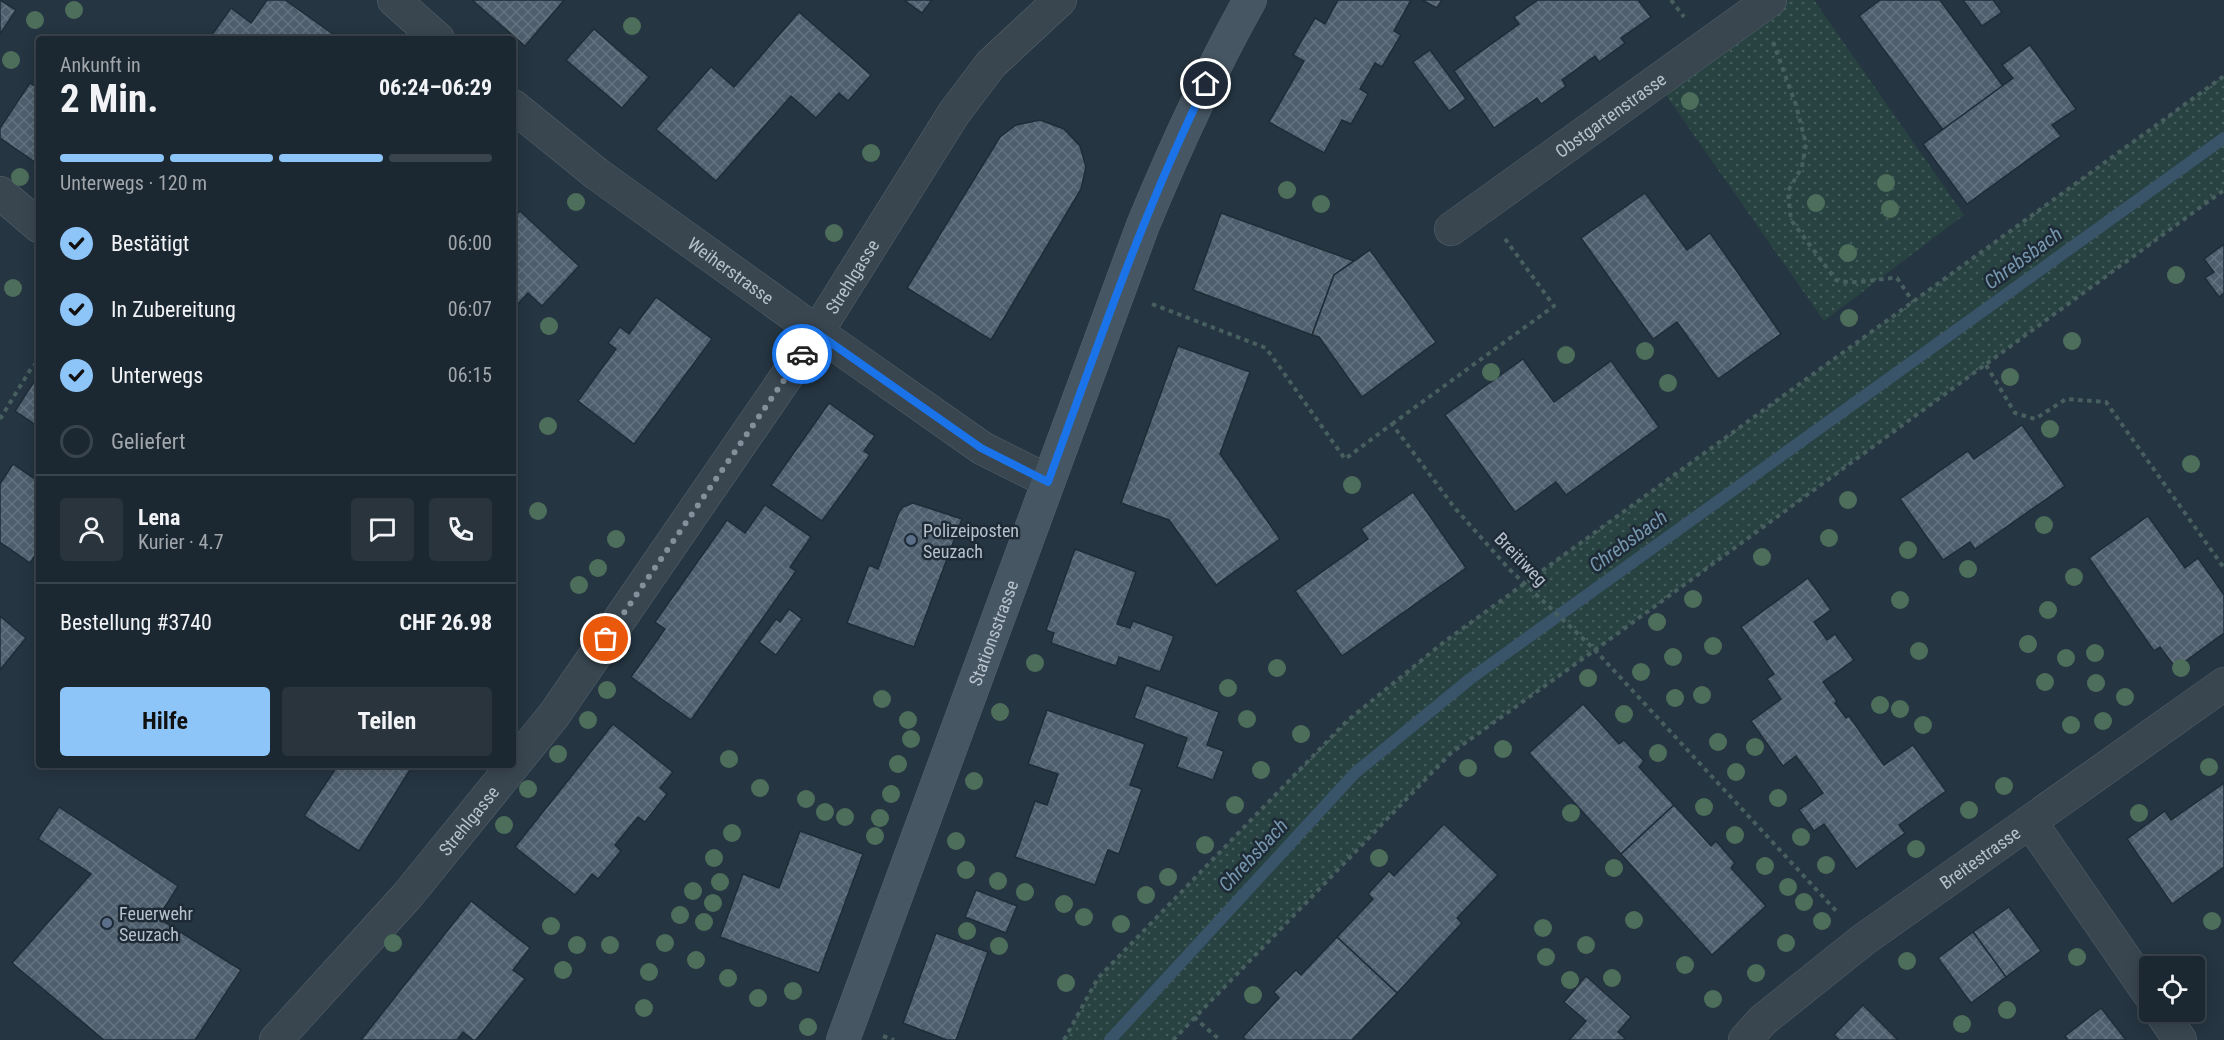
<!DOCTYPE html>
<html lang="de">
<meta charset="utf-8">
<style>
body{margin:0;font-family:"Roboto Condensed",sans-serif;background:#29343d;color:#f1f3f6;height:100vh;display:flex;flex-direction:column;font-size:22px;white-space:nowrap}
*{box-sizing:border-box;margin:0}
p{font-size:20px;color:#a0a6ab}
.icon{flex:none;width:33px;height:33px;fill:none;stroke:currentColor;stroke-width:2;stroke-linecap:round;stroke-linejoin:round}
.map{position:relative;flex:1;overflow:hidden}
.panel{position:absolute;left:36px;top:36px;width:480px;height:732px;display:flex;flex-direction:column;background:#1c2831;border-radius:6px;box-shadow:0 3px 15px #0003,0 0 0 2px #3a444d}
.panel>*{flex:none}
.fabs{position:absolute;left:2139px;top:956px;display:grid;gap:12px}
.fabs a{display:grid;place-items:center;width:66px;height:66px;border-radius:6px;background:#1c2831;box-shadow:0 3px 15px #0003,0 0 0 2px #3a444d;font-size:30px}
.pin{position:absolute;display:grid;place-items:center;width:51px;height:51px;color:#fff;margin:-26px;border:3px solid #fff;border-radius:50%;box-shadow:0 2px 6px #0007}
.courier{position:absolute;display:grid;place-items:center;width:60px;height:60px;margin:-30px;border:4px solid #1a73e8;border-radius:50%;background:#fff;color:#222;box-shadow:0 2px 8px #0007}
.overview em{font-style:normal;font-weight:700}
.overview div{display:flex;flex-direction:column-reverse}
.overview{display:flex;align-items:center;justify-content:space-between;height:102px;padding:0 24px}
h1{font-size:39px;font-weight:700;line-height:45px}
.bar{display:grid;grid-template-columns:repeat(4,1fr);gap:9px 6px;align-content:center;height:72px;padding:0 24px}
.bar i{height:8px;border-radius:4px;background:#3a444d}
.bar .selected{background:#8dc5f9}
.bar p{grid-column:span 4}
.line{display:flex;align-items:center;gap:15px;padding:0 24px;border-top:2px solid #3a444d}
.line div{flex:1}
.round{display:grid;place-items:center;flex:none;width:63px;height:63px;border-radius:6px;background:#29343d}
ol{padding:0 24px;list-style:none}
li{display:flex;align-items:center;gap:18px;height:66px}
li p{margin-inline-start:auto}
li .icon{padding:6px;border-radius:50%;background:#8dc5f9;color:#111;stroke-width:4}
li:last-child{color:#a0a6ab}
li i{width:33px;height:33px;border:3px solid #3a444d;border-radius:50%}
.primary-button{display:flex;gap:12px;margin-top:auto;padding:12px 24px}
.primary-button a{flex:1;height:69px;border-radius:6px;background:#8dc5f9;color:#111;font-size:24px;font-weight:700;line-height:69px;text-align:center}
.primary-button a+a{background:#29343d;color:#f1f3f6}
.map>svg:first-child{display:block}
.grass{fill:url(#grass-dots)}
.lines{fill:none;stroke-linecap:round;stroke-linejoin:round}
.stream{stroke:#395368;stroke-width:12}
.building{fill:url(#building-cross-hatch);stroke:#202d38;stroke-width:1.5}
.street-casing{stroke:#57646e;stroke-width:34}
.secondary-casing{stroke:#57646e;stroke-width:34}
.path{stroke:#475f5f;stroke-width:4;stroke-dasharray:4.5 4.5;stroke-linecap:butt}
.street{stroke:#394650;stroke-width:33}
.secondary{stroke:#475663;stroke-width:33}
.tree{fill:#4d6e5b}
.done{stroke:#83909b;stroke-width:6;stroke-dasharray:0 10.8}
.route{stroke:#1a73e8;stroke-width:8}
.service-dot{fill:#5c6f8a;stroke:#1e2b36;stroke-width:2}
.labels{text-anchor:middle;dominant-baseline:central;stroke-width:5;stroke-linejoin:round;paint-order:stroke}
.street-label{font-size:18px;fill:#b6c1cb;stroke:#1e2b36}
.poi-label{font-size:18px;fill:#b6c1cb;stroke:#1e2b36;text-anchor:start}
.water-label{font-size:20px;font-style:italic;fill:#7696ae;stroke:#1e2b36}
</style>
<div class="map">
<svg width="2224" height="1040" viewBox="0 0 2224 1040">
<defs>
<pattern id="grass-dots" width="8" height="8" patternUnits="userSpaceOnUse" patternTransform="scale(1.5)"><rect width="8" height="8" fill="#274241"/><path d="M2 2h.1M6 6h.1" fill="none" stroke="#445c5b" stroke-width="1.8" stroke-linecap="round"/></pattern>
<pattern id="building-cross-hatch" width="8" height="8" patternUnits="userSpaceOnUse" patternTransform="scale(1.5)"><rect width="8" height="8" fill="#4e5e6c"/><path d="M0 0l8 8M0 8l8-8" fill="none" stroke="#657380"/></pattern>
</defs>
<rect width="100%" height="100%" fill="#253541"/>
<!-- grass -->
<g class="grass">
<polygon points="1785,0 1814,0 1964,215 1824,321 1661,88"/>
<polygon points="2224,76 2224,190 1595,650 1451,753 1173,1040 1064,1040 1098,978 1347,721 1444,642"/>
</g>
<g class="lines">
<!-- stream -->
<polyline class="stream" points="1110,1040 1355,773 1470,679 2224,138"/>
</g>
<!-- building -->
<g class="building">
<polygon points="0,0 16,10 0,34"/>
<polygon points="267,0 285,0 340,39 209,39 231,8 251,23"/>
<polygon points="472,0 564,0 525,46"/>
<polygon points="904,0 932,0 922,13"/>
<polygon points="1338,0 1411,0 1394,31 1401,35 1382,67 1375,63 1360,89 1368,94 1351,124 1342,120 1324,153 1269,122 1304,61 1293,55 1315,18 1325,24"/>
<polygon points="1422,0 1442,0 1437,8"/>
<polygon points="1538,0 1638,0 1651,17 1621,38 1625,43 1599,62 1595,56 1562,80 1566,86 1541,104 1537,98 1494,128 1454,71 1519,24 1514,17"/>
<polygon points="1880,0 1940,0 2003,86 1943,130 1859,16"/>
<polygon points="1963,0 1993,0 2002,12 1982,26"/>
<polygon points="799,12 871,75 848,101 839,93 816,118 791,96 716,181 656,129 711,67 734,87"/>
<polygon points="594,29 649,77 622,108 566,60"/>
<polygon points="2030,45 2076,109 2052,125 2061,136 1967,204 1923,144 2013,78 2002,65"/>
<polygon points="1430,50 1466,99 1449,111 1413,62"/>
<polygon points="30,83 39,89 39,156 35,162 0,138 0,128"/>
<polygon points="1040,120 1064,129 1080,146 1086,167 1081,189 991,340 907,288 1000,137 1016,125"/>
<polygon points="1645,193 1687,250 1710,233 1781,334 1718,379 1677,322 1653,339 1581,238"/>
<polygon points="520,211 579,266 542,306 528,293 513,309 513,219"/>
<polygon points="1221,213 1354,261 1334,275 1312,335 1193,290"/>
<polygon points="2224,244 2224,293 2219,297 2205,278 2214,272 2204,259"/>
<polygon points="1370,250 1436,342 1362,397 1319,337 1312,335 1334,275"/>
<polygon points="656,297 712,339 634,444 578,401 616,349 608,343 620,327 629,334"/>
<polygon points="1178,346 1250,372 1220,454 1280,539 1216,585 1169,520 1121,503"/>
<polygon points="1523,359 1554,402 1611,361 1659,427 1566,495 1556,482 1515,512 1445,415"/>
<polygon points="39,374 39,427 15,411"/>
<polygon points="829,403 875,436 864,451 870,455 822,521 771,485"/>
<polygon points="2022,425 2065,486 1975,549 1970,542 1943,560 1900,499 1968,451 1974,459"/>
<polygon points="13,464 39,482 39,550 30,563 0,542 0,484"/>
<polygon points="1413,492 1466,568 1342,656 1295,591 1368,539 1361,529"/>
<polygon points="913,503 962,519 914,647 847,623 869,565 878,569 899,512 903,507"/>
<polygon points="765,505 811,537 790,567 796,571 691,720 631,677 665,629 655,622 727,520 745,533"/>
<polygon points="2148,516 2185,568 2198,558 2224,595 2224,633 2176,668 2160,647 2154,651 2089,558"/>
<polygon points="1075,549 1136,572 1117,624 1130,628 1133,621 1174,636 1160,672 1119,657 1116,666 1051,643 1054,633 1046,630"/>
<polygon points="1808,578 1831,610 1814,622 1827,640 1835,634 1854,660 1823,682 1837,701 1835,703 1846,718 1849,716 1884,765 1913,745 1946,791 1899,825 1905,833 1856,869 1824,824 1814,831 1799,810 1823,793 1796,756 1783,766 1751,721 1781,699 1767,679 1774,674 1741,627"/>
<polygon points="789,609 802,619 776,655 759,642 776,619 780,622"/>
<polygon points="0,616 26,638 0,670"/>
<polygon points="1146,685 1219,712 1207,745 1224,751 1213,780 1177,767 1187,738 1134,718"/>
<polygon points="1583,704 1619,744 1624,740 1644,761 1639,767 1674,805 1621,854 1529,753"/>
<polygon points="1047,710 1145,744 1130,785 1142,789 1119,854 1108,850 1095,885 1015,857 1035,801 1047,805 1058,774 1028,764"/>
<polygon points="613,724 673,772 660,788 667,794 645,822 638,817 615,845 621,851 598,879 592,874 575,895 515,847"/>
<polygon points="338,765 413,765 359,851 304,816"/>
<polygon points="2224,783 2224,867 2172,904 2127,839 2165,811 2171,820"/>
<polygon points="1674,805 1711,846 1716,841 1735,863 1731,868 1766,906 1712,955 1621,854"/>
<polygon points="59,807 178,886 158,918 241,970 195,1040 104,1040 12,963 91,874 38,839"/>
<polygon points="1444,824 1498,875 1457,918 1462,923 1397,993 1337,937 1373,899 1368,894 1389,871 1394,876"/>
<polygon points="800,831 863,854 819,973 720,937 743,874 779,888"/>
<polygon points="976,890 1017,906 1006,933 965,917"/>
<polygon points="471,901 530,948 513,970 525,979 476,1040 473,1040 463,1032 457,1040 361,1040"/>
<polygon points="2009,907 2041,951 2006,977 1973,932"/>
<polygon points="1973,932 2006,977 1971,1003 1938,958"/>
<polygon points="936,933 988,952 956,1040 947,1040 903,1023"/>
<polygon points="1337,937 1397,993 1352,1040 1246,1040 1243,1037 1279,998 1274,992 1296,970 1301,975"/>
<polygon points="1586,976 1631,1017 1618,1032 1625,1038 1623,1040 1569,1040 1586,1021 1564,1002"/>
<polygon points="1863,1005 1898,1040 1839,1040 1834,1035"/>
<polygon points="2101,1008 2126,1040 2068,1040 2065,1036"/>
</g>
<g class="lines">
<!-- street casing -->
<g class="street-casing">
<g id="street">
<polyline points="394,0 438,39"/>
<path id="s1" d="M513,106L597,174L817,332L982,448L1048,481"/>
<polyline points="0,193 39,226"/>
<path id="s2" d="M1451,229L1770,0"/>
<polyline points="2031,823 2150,995"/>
<polyline points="2160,1011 2180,1040"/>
<path id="s3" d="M276,1040L407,896L554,715L817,332L954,113L991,64L1060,0"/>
<path id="s4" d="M1745,1040L1763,1020L1863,940L2224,684"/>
</g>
</g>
<!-- secondary casing -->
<g class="secondary-casing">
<g id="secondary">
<path id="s5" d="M843,1040L1143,225C1175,148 1209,73 1250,0"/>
</g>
</g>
<!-- path -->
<g class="path">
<polyline points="1671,0 1684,17"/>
<path d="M1773,42L1796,105L1806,144L1802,167L1788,191L1791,220L1836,280C1856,286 1876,278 1897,278L1913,302"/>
<polyline points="1152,304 1266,348 1345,459 1392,424 1454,507 1509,569 1595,650 1838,913"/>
<polyline points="1986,365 2015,413 2035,419 2066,399 2106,402 2224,568"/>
<polyline points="0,419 32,367 39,362"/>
<polyline points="1392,424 1554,306 1503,236"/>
<polyline points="1194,1017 1220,1040"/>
<polyline points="883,1036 894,1040"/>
<polyline points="1064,1040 1098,978 1347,721 1444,642 2224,76"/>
<polyline points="1173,1040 1451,753 1595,650 2224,190"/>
</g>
<!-- street -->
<use href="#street" class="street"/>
<!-- secondary -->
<use href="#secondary" class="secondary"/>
</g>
<!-- trees -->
<g class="tree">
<circle cx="74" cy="10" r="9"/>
<circle cx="35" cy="20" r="9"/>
<circle cx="632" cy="26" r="9"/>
<circle cx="11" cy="60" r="9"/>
<circle cx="1690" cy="101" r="9"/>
<circle cx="871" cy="153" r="9"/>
<circle cx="20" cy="177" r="9"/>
<circle cx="1886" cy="183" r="9"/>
<circle cx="1287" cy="190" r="9"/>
<circle cx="576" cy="202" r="9"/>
<circle cx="1816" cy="203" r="9"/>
<circle cx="1321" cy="204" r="9"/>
<circle cx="1890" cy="209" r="9"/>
<circle cx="834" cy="233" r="9"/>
<circle cx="1848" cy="253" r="9"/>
<circle cx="2176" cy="275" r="9"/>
<circle cx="13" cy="288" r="9"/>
<circle cx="1849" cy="318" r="9"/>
<circle cx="549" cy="326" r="9"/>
<circle cx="2072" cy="341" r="9"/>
<circle cx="1645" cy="351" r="9"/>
<circle cx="1566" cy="355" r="9"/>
<circle cx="1491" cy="372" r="9"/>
<circle cx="2010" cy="377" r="9"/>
<circle cx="1668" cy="383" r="9"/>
<circle cx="548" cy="426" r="9"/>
<circle cx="2050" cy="429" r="9"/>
<circle cx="2191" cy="464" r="9"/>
<circle cx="1352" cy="485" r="9"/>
<circle cx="1848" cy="500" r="9"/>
<circle cx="538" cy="511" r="9"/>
<circle cx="2044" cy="525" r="9"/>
<circle cx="1829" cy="538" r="9"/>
<circle cx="616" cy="539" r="9"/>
<circle cx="1908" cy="550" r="9"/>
<circle cx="1762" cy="557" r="9"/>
<circle cx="598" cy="568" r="9"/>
<circle cx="1968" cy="569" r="9"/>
<circle cx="2074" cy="577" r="9"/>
<circle cx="579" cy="585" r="9"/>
<circle cx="1693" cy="599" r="9"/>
<circle cx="1900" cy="600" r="9"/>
<circle cx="2048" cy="610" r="9"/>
<circle cx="1657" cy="622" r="9"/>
<circle cx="2028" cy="644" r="9"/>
<circle cx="1713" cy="646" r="9"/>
<circle cx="1919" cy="651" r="9"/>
<circle cx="2095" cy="653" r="9"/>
<circle cx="1673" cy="657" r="9"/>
<circle cx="2066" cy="658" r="9"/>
<circle cx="1035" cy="663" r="9"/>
<circle cx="1277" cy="668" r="9"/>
<circle cx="2181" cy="668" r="9"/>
<circle cx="1641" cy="672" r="9"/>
<circle cx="1588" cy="678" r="9"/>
<circle cx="2045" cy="682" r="9"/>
<circle cx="2096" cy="683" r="9"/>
<circle cx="1228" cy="688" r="9"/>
<circle cx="607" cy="690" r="9"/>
<circle cx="1702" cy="695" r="9"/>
<circle cx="2125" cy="697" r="9"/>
<circle cx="1675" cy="698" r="9"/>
<circle cx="882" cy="699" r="9"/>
<circle cx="1880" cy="705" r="9"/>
<circle cx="1900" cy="709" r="9"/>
<circle cx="1000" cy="712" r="9"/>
<circle cx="1624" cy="714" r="9"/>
<circle cx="1247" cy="719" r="9"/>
<circle cx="588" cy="720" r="9"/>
<circle cx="908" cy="720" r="9"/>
<circle cx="2103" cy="721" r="9"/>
<circle cx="1923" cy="725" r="9"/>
<circle cx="2071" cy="725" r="9"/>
<circle cx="1301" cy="734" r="9"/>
<circle cx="911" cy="739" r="9"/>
<circle cx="1718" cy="742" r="9"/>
<circle cx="1755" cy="747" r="9"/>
<circle cx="1503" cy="749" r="9"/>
<circle cx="1658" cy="753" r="9"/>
<circle cx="558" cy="754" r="9"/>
<circle cx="729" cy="759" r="9"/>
<circle cx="898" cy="764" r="9"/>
<circle cx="2209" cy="767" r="9"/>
<circle cx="1468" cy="768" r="9"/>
<circle cx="1261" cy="770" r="9"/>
<circle cx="1736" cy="772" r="9"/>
<circle cx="974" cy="781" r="9"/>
<circle cx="2004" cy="786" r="9"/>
<circle cx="760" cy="788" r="9"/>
<circle cx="528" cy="789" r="9"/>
<circle cx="891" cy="794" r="9"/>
<circle cx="1778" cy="798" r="9"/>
<circle cx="806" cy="799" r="9"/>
<circle cx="1235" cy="805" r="9"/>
<circle cx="1704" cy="807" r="9"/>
<circle cx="1969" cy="810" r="9"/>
<circle cx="825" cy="812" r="9"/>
<circle cx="1571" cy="813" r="9"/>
<circle cx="2139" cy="813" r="9"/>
<circle cx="845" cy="817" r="9"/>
<circle cx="880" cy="818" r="9"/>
<circle cx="504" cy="825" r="9"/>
<circle cx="732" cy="833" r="9"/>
<circle cx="1735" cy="835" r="9"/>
<circle cx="875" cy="836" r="9"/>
<circle cx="1801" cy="837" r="9"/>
<circle cx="956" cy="841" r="9"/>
<circle cx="1205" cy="845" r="9"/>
<circle cx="1916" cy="849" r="9"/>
<circle cx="714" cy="858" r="9"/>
<circle cx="1379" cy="858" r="9"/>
<circle cx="1826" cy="865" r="9"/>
<circle cx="1765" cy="866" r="9"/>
<circle cx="1614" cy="868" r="9"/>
<circle cx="966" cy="870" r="9"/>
<circle cx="1168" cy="877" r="9"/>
<circle cx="998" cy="881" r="9"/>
<circle cx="720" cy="882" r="9"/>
<circle cx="1788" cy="887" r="9"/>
<circle cx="693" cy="891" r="9"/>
<circle cx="1025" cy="892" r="9"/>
<circle cx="1146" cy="895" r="9"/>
<circle cx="1804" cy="902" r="9"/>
<circle cx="713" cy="903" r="9"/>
<circle cx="1064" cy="904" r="9"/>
<circle cx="680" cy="915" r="9"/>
<circle cx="1084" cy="917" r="9"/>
<circle cx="1634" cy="920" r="9"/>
<circle cx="1822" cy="921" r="9"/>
<circle cx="2212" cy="921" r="9"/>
<circle cx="704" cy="922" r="9"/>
<circle cx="1121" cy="924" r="9"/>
<circle cx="551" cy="926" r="9"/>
<circle cx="1543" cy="928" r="9"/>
<circle cx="967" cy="931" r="9"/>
<circle cx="393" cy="943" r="9"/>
<circle cx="665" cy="943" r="9"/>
<circle cx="1786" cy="943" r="9"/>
<circle cx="577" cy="945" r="9"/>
<circle cx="610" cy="945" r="9"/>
<circle cx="1586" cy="945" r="9"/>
<circle cx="999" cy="946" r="9"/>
<circle cx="1546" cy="957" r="9"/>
<circle cx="2077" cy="957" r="9"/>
<circle cx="696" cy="960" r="9"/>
<circle cx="1907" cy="961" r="9"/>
<circle cx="1685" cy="965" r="9"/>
<circle cx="563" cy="970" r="9"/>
<circle cx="649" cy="972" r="9"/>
<circle cx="1756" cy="973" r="9"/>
<circle cx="728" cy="978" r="9"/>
<circle cx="1612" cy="978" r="9"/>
<circle cx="1570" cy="980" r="9"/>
<circle cx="1066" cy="983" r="9"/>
<circle cx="793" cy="991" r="9"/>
<circle cx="1253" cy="995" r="9"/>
<circle cx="758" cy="998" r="9"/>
<circle cx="1713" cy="999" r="9"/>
<circle cx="644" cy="1008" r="9"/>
<circle cx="2007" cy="1010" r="9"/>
<circle cx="1962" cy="1024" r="9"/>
<circle cx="808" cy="1027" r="9"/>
</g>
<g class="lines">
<!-- done -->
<polyline class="done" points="606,639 802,354"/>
<!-- route -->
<path class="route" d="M802,354L817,333L981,448L1048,482C1097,348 1143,212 1206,84"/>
</g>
<!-- markers -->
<g class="service-dot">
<circle cx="911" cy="540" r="6"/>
<circle cx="107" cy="923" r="6"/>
</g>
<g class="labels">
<!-- street labels -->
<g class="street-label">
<text stroke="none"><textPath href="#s2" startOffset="196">Obstgartenstrasse</textPath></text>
<text stroke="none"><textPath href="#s1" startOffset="273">Weiherstrasse</textPath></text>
<text stroke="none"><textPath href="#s3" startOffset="958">Strehlgasse</textPath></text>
<text transform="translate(1521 559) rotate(46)">Breitiweg</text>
<text stroke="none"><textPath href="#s5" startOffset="434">Stationsstrasse</textPath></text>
<text stroke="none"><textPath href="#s3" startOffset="292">Strehlgasse</textPath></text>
<text stroke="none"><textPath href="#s4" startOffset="298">Breitestrasse</textPath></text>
</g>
<!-- poi labels -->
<g class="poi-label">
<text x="923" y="530">Polizeiposten<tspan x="923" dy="21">Seuzach</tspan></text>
<text x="119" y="913">Feuerwehr<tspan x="119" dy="21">Seuzach</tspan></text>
</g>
<!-- water labels -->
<g class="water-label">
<text transform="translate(2023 258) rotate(-36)">Chrebsbach</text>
<text transform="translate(1628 541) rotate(-36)">Chrebsbach</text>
<text transform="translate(1253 855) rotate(-47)">Chrebsbach</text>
</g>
</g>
</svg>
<div class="fabs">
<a><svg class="icon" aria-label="locate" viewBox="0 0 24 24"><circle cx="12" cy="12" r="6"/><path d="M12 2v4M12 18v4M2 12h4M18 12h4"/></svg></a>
</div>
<div class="pin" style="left:606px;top:639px;background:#ea580c"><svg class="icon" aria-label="bag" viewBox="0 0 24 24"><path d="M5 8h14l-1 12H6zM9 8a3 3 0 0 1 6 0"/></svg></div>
<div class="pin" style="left:1206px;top:84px;background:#1f2937"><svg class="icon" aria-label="home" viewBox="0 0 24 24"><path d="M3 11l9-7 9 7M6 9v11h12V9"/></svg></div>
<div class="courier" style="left:802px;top:354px"><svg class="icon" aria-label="car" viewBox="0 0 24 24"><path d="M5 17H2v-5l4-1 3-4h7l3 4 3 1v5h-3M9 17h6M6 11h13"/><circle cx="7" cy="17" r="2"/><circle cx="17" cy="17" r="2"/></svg></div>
<section class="panel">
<div class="overview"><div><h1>2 Min.</h1><p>Ankunft in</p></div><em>06:24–06:29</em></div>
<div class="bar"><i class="selected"></i><i class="selected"></i><i class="selected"></i><i></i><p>Unterwegs · 120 m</p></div>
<ol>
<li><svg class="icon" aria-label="check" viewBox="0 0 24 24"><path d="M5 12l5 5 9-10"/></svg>Bestätigt<p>06:00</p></li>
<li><svg class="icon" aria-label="check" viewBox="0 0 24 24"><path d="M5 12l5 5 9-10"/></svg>In Zubereitung<p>06:07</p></li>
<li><svg class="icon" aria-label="check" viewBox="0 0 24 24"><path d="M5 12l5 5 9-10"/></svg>Unterwegs<p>06:15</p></li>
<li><i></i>Geliefert</li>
</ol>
<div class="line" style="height:108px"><a class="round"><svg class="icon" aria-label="person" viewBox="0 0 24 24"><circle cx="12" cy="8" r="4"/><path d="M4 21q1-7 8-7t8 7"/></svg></a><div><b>Lena</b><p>Kurier · 4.7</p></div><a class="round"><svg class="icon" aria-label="chat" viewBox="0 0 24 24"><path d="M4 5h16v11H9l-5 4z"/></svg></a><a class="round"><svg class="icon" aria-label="phone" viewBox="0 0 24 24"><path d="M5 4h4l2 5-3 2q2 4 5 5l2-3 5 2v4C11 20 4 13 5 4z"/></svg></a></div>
<div class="line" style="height:78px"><div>Bestellung #3740</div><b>CHF 26.98</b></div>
<div class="primary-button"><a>Hilfe</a><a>Teilen</a></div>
</section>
</div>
